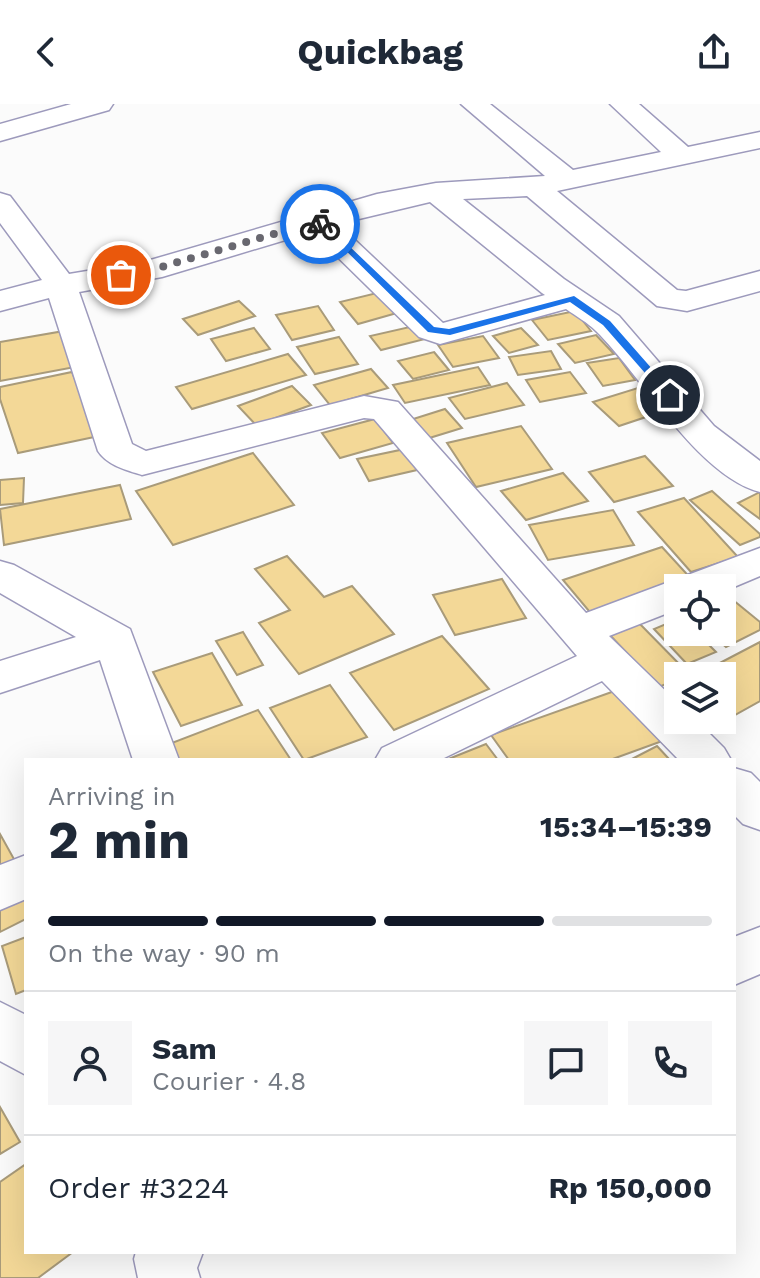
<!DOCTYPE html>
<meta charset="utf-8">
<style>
body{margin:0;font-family:"Work Sans",sans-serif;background:#f6f6f7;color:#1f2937;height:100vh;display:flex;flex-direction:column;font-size:30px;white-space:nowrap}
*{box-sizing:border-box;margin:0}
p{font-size:26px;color:#747a83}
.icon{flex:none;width:44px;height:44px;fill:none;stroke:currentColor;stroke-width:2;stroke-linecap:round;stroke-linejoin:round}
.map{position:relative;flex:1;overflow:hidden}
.details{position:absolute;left:24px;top:654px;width:712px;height:496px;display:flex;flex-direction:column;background:#fff;border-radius:0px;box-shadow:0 8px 32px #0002}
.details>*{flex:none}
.tools{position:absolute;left:664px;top:470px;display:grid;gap:16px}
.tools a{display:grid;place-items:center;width:72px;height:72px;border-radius:0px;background:#fff;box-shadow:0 8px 32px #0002;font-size:40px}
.pin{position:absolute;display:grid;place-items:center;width:68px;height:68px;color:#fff;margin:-34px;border:4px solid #fff;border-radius:50%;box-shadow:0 2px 8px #0007}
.courier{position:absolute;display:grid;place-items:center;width:80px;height:80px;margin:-40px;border:6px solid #1a73e8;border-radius:50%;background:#fff;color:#222;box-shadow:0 2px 10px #0007}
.overview em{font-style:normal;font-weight:700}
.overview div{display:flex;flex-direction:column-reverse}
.overview{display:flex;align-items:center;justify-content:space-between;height:136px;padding:0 24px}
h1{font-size:52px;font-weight:700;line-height:60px}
.bar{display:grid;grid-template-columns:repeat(4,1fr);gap:12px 8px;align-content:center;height:96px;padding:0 24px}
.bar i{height:10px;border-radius:6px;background:#e0e1e3}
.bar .current{background:#111827}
.bar p{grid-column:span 4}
.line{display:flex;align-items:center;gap:20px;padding:0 24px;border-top:2px solid #e0e1e3}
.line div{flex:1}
.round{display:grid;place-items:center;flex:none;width:84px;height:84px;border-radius:0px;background:#f6f6f7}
header{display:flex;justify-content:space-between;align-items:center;height:104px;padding:0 24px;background:#fff;font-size:36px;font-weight:700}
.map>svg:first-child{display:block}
.building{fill:#f3d897;stroke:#a99b7a;stroke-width:2}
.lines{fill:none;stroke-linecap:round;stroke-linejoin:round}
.minor-casing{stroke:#9d9abc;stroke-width:3}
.minor{fill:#fff;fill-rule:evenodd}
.route{fill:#1a73e8}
.done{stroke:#696870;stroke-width:8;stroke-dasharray:0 14.4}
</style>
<header><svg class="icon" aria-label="back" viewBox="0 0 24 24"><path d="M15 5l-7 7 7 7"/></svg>Quickbag<svg class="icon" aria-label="share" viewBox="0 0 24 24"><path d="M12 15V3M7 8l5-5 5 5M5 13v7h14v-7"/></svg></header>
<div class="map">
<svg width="760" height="1174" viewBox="0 0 760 1174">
<rect width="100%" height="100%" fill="#fbfbfb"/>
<!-- building -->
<g class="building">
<polygon points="385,187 404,207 358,220 340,198"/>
<polygon points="239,197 255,212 198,231 183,215"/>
<polygon points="318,202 334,226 292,236 276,211"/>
<polygon points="575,207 591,227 548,236 532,216"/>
<polygon points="414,222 425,235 381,246 370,232"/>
<polygon points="254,224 270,245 226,257 211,235"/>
<polygon points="521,224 538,241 509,249 493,232"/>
<polygon points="64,227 75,263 0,277 0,238"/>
<polygon points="596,231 614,250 575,259 558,240"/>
<polygon points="483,232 499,254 453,263 438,241"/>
<polygon points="339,233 358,260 315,270 297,243"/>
<polygon points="551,247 561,265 518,271 509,253"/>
<polygon points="434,248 449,266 413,275 398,257"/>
<polygon points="288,250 306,271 192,305 176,283"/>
<polygon points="619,254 635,276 603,282 587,259"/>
<polygon points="478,263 490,281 405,299 393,281"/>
<polygon points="371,265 388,284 330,301 314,281"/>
<polygon points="72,268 99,332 18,349 0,295 0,283"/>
<polygon points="570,268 586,289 540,298 526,276"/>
<polygon points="507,279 524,301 465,315 449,294"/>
<polygon points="292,282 311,301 256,321 238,302"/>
<polygon points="641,283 667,306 619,322 593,298"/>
<polygon points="445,305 462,324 426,335 410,316"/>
<polygon points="375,315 393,339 340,354 322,329"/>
<polygon points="521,322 552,365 476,383 447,339"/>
<polygon points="405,345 417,366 369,377 357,355"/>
<polygon points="253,349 294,401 173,441 136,387"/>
<polygon points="645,352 673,382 614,398 589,368"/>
<polygon points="563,369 588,397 526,416 501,387"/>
<polygon points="24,374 23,399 0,401 0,376"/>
<polygon points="120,381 131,415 4,441 0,405"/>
<polygon points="712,387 760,430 760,433 740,441 690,396"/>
<polygon points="760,388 760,415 738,399"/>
<polygon points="684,394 738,453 691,468 638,408"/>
<polygon points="613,406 634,441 548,456 529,421"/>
<polygon points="662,443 695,479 594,513 563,476"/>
<polygon points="287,452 324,493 352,482 394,530 299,570 259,519 290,506 255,465"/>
<polygon points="502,475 526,514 455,531 433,491"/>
<polygon points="722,487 760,518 760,526 726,543 709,528 722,528"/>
<polygon points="678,515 678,528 696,528 716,548 687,560 654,525"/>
<polygon points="636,516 689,570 659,583 607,528"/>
<polygon points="243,528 263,561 237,571 216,537"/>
<polygon points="442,532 489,585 394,626 350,569"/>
<polygon points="760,538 760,597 726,616 722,612 722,572 695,572"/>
<polygon points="212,549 242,601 181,622 153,568"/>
<polygon points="330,581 367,633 304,656 270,604"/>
<polygon points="623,584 665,636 610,656 509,656 491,631"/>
<polygon points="258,606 291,656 172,656 164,642"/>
<polygon points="486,640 498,656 446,656"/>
<polygon points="657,642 670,656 630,656"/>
<polygon points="0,730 20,766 0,775"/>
<polygon points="26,785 26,815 0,828 0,798"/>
<polygon points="26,833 26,886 16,890 2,842"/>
<polygon points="0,1003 20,1038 0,1050"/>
<polygon points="26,1060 26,1148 73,1148 38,1174 0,1174 0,1078"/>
</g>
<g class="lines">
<!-- minor casing -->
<g class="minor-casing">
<g id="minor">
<polygon points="71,0 113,0 109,6 0,37 0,20"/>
<path d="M461,0H490L573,66L661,48L610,0H639L688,43L760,28V44L557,87L677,186L686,187L760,167V187L687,207L657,202L527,92L463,95L564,175L619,212L714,322L760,357V388C698,372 641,271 596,227C588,219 576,212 566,205L440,240L419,233L312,128L162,173L79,188L132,340L146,347L364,292L398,298L586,509L760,444V472L722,488V484H678V505L609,532L678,599V616H696L724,644L731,656H679L602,577L440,656H375L382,644L577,552L374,315L364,314L142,371C126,366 107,361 98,347L49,194L0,207V187L42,176L0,119V89L10,92L69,170L147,157L377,90L436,79L545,72ZM430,98L542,189L545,191L443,219L338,120Z"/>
<polygon points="0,457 14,461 130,525 179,656 133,656 100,556 0,589 0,557 76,533 0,489"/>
<polygon points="734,664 751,669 760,678 760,726 743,720 734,711"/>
<polygon points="26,751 26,795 0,806 0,761"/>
<polygon points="760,823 760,870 734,881 734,833"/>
<polygon points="0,898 26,911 26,971 0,957"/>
<polygon points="136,1148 203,1148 197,1164 200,1174 138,1174 134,1155"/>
</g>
</g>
<!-- minor -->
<use href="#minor" class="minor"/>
</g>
<!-- route -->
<polygon class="route" points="317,118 324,118 434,223 449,225 574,192 610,217 675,291 666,293 603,221 570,198 450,231 428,228"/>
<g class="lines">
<!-- done -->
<polyline class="done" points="121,171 151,166 318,117 320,120"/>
</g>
</svg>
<div class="tools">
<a><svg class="icon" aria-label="locate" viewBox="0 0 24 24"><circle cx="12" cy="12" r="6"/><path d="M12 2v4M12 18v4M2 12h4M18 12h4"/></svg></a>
<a><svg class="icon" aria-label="layers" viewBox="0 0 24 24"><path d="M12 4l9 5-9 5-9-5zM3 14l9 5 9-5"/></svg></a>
</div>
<div class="pin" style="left:121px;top:171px;background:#ea580c"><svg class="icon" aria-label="bag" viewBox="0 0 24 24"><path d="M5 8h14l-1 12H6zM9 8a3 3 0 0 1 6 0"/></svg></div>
<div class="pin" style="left:670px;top:291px;background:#1f2937"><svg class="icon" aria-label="home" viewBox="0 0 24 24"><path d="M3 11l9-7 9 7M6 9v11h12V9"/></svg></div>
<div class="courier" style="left:320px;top:120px"><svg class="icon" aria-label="bike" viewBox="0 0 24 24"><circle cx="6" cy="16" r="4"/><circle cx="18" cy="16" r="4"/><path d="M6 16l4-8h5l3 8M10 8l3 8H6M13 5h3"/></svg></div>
<section class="details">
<div class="overview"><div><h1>2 min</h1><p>Arriving in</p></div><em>15:34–15:39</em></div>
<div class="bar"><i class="current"></i><i class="current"></i><i class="current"></i><i></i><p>On the way · 90 m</p></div>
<div class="line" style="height:144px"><a class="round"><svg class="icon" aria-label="person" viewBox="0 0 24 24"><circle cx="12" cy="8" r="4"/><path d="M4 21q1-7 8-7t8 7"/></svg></a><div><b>Sam</b><p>Courier · 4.8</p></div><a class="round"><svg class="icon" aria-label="chat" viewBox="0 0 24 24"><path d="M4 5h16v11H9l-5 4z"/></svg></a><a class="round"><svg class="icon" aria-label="phone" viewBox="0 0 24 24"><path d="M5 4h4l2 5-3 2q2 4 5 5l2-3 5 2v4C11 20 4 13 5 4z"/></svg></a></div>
<div class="line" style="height:104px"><div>Order #3224</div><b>Rp 150,000</b></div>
</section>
</div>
